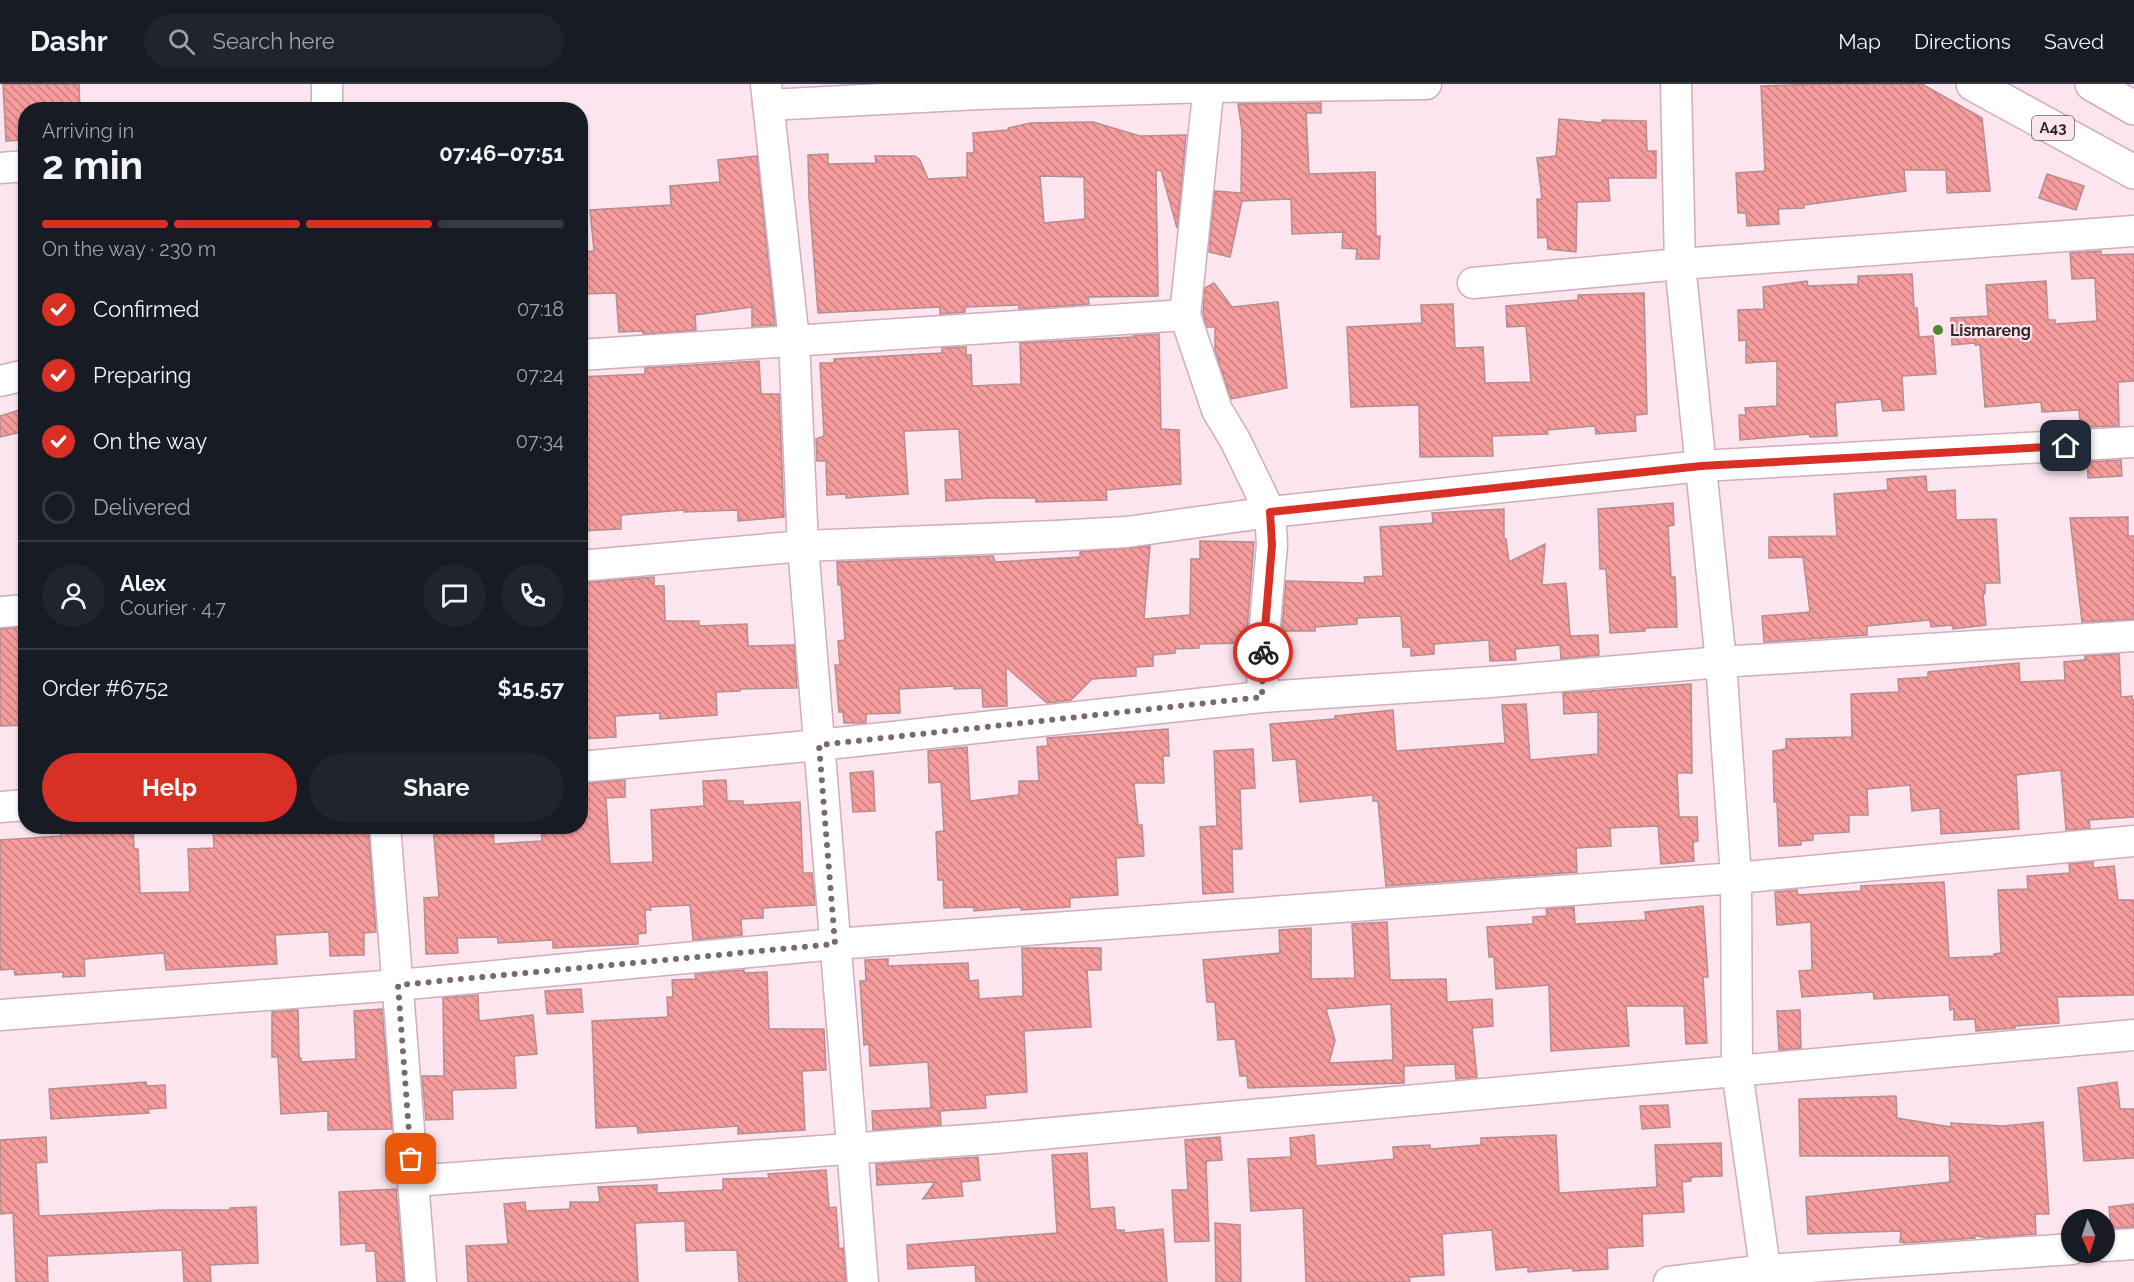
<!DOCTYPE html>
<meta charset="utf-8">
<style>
body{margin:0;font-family:Raleway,sans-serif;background:#20242c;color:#f1f3f6;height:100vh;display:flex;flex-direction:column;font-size:22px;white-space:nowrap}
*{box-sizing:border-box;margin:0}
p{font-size:20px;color:#9ea1a6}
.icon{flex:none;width:33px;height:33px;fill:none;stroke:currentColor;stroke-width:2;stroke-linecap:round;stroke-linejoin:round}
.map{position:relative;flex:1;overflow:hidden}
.panel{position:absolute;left:18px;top:18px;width:570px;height:732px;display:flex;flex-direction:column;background:#171b24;border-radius:24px;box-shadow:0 2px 4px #0004}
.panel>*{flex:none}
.needle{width:39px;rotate:177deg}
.fabs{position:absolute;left:2061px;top:1125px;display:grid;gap:12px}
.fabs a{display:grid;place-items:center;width:54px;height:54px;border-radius:50%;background:#171b24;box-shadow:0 2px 4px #0004;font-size:30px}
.pin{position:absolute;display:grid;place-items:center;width:51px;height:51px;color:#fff;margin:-26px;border-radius:12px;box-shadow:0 3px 9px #0006}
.courier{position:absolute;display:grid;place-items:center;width:60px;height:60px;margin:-30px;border:4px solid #d93025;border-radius:50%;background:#fff;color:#222;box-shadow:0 2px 8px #0007}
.headline em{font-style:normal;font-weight:700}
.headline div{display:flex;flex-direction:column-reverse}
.headline{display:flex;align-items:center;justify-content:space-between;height:102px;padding:0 24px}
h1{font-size:39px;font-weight:700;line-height:45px}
.bar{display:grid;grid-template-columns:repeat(4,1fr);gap:9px 6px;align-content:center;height:72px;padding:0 24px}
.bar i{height:8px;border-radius:4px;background:#363941}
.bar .on{background:#d93025}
.bar p{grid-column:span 4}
.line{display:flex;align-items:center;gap:15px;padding:0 24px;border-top:2px solid #363941}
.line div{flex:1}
.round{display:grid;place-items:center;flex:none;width:63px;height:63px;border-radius:32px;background:#20242c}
ol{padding:0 24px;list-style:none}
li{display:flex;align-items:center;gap:18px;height:66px}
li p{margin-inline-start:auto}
li .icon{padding:6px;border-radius:50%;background:#d93025;color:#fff;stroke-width:4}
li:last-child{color:#9ea1a6}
li i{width:33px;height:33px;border:3px solid #363941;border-radius:50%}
.button{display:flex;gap:12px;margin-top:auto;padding:12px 24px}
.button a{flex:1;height:69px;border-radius:36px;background:#d93025;color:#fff;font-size:24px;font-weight:700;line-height:69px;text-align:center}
.button a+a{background:#20242c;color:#f1f3f6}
header{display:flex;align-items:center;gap:36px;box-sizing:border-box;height:84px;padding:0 30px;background:#171b24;border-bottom:2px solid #363941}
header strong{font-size:28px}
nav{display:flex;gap:33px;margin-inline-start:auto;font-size:21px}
.search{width:420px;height:54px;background:#20242c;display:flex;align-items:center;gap:15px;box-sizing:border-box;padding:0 21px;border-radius:33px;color:#9ea1a6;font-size:22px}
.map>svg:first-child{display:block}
.building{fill:url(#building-back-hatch);stroke:#b58e8e;stroke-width:1.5;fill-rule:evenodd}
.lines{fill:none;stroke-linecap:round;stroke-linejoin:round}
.minor-casing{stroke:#d1acbd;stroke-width:33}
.trunk-casing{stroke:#d1acbd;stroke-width:36}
.minor{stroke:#fff;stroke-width:30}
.trunk{stroke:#fff;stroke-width:33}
.done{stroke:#796870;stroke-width:6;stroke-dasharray:0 10.8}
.route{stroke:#d93025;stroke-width:8}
.poi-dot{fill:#4c8b2c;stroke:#fce5ef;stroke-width:2}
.labels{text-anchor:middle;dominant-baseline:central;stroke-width:4.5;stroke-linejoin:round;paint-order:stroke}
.shield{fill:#fce5ef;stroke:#6f5e66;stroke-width:1.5}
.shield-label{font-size:15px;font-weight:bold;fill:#32242b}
.poi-label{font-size:16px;font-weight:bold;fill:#32242b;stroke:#fce5ef;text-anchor:start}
</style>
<header>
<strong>Dashr</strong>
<div class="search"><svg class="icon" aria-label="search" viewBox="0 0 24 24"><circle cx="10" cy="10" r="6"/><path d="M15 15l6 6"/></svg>Search here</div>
<nav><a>Map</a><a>Directions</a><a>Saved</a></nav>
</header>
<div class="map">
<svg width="2134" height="1198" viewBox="0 0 2134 1198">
<defs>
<pattern id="building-back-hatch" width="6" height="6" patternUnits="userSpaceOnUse" patternTransform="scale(1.5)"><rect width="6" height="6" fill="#f69c9d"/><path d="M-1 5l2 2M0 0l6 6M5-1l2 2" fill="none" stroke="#c87f80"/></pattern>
</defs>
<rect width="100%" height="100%" fill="#fce5ef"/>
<!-- building -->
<g class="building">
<polygon points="3,0 79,0 80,26 26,26 26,56 6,57"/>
<polygon points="1820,0 1922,0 1982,34 1990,107 1947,109 1946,86 1904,86 1906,107 1804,121 1804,124 1778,125 1779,140 1747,142 1746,129 1738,129 1736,89 1765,87 1761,2"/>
<polygon points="1321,19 1321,29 1306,29 1309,90 1375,88 1376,152 1380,152 1379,175 1356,175 1357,165 1342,164 1343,148 1292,150 1291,115 1242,117 1230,173 1209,168 1215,107 1241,109 1242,47 1238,20"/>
<polygon points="1559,35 1602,39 1602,36 1646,37 1647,67 1656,67 1656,94 1608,94 1610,117 1577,118 1576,168 1548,165 1547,153 1538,154 1537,115 1542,115 1537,74 1556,72"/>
<path d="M1093,38L1140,52L1186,51L1177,144L1161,86L1156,87L1158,212L1088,213L1089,220L1019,225V221L965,223V228L940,230V223L818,229L809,113L808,71L828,70V80L876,79L875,72H915L920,76L928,95L967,93V69H974L973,49L1008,46V44L1030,39ZM1040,92L1084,93L1085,135L1044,139Z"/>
<polygon points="757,72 775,241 752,242 752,223 695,231 696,246 643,250 643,247 619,248 616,209 580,210 580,168 594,167 590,126 671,121 670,102 720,98 718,76"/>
<polygon points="2047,90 2084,102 2076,126 2039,114"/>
<polygon points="2101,167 2101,171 2134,170 2134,297 2118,298 2119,342 2084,343 2084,338 2080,338 2079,326 2042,328 2041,318 1985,323 1980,261 1975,261 1975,259 1952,261 1951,234 1988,232 1986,201 2046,197 2048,236 2055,236 2055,240 2097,237 2095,194 2072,195 2070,169"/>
<polygon points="1912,190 1914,224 1917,224 1919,253 1933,252 1936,290 1902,292 1904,326 1883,327 1881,315 1835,319 1837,352 1810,353 1809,350 1740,356 1739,331 1746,331 1745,324 1777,322 1777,277 1746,279 1746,256 1739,257 1738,226 1764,225 1763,203 1807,197 1808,202 1858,200 1858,192"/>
<polygon points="1214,199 1232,223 1278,218 1287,304 1231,315 1215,266 1215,243 1207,243 1203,229 1205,204"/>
<polygon points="1644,209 1647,330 1635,331 1636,347 1596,350 1595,342 1547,346 1548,350 1492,352 1493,372 1420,373 1419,321 1351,323 1347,243 1422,239 1421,221 1453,220 1455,264 1483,263 1485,299 1531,298 1526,242 1507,243 1506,222 1578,216 1578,211"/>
<polygon points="1159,250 1161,345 1179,346 1181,400 1106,406 1107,416 1036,418 1036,414 991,414 946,417 945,396 962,395 959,345 908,347 904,347 908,410 846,414 846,410 827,411 826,377 817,377 816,355 824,352 820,279 834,279 834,275 942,269 942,264 966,263 966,271 971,271 972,302 1021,300 1020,259 1133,253 1133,252"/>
<polygon points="759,277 761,310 779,310 784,433 738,437 738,426 684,428 684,426 621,431 621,445 580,447 580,293 645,290 645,284"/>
<polygon points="26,324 26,347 0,353 0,332"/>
<polygon points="2121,376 2122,392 2088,394 2087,378"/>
<polygon points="1926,392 1927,408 1955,406 1956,436 1996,435 2000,499 1985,499 1985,510 1983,510 1986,541 1953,545 1952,541 1931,543 1930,536 1867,542 1867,551 1764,558 1762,532 1810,528 1803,473 1769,474 1769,453 1837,452 1834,410 1888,406 1887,395"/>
<polygon points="1673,419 1674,441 1668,442 1671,493 1675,493 1677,543 1645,544 1645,547 1610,549 1606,485 1600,485 1598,425"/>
<polygon points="1504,425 1504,455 1506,455 1509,478 1545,460 1542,501 1566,499 1570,552 1598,551 1599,571 1561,575 1560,561 1515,565 1516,576 1490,577 1489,556 1434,560 1434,570 1411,572 1411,563 1403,563 1401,532 1357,534 1357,540 1315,543 1315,547 1286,547 1286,557 1281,558 1286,497 1365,499 1364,493 1383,492 1380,443 1433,439 1432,429"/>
<polygon points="2128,433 2128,452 2134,452 2134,535 2082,538 2070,434"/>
<polygon points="1200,457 1254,458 1246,559 1199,560 1199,564 1175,565 1175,569 1153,571 1153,582 1136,583 1136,592 1092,595 1071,616 1047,619 1006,583 1007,622 983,623 982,604 954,605 954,602 899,605 900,629 866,630 866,639 844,639 843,628 839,628 835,581 840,581 838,557 845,556 841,501 838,501 837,478 993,472 995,478 1080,473 1080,468 1150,462 1144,535 1190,531 1191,475 1200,475"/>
<polygon points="654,493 654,502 664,502 665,537 699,537 699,542 747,540 748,562 794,561 797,604 740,605 740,607 716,608 717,631 660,635 660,629 615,632 616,653 580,655 580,499"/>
<polygon points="26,543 26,641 0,642 0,545"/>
<polygon points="2119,570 2121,613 2132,612 2132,616 2134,616 2134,733 2089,736 2090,744 2066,746 2061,686 2016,691 2019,745 1941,750 1940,724 1912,727 1910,701 1867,705 1868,731 1849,731 1849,748 1813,750 1813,756 1801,757 1801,761 1779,762 1777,718 1774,718 1773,667 1786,665 1786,655 1852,653 1851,610 1899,608 1898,595 1928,593 1928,588 2019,579 2020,598 2065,596 2064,578 2085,576 2085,572"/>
<polygon points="1691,600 1692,689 1677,689 1679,733 1697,733 1698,757 1693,758 1694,777 1661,780 1658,742 1610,744 1611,762 1576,764 1577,788 1386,802 1378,717 1373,717 1373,711 1300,718 1296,675 1273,677 1270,640 1335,635 1335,632 1393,626 1396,667 1505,659 1502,621 1526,620 1530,676 1598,670 1598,628 1564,630 1563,609"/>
<polygon points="1168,645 1169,672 1163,672 1164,699 1134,699 1138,741 1142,741 1144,772 1116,774 1118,811 1070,814 1070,823 1021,826 1021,823 974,827 974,823 944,824 943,796 938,796 936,748 944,747 941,698 929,699 928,667 967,663 970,717 1019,711 1019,697 1039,697 1037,663 1048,662 1047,654"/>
<polygon points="1253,665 1255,704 1240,705 1242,765 1232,765 1233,808 1203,810 1200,743 1217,742 1214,667"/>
<polygon points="873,687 875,727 853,728 850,689"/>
<polygon points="625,696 625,713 606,714 610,780 653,778 651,726 704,722 703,697 726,696 727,717 743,717 743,721 800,718 803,789 812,789 815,821 763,824 763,834 741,835 742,851 693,856 690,821 650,823 651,826 645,826 646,849 638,850 638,860 553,864 553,856 498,859 498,853 457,854 458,869 426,870 424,814 439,813 433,742 493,742 494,760 542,757 541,742 580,742 580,700"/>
<polygon points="92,742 133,742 134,765 138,765 140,809 190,808 188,765 214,764 213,744 368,742 376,848 364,849 364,871 330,872 329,848 275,851 277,880 166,886 164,869 84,875 85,892 63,893 63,888 15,891 14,885 0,886 0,756 61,752 61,749 92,746"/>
<polygon points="2093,778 2093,784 2114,782 2118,816 2134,816 2134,911 2057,913 2059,939 2015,942 2015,944 1976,947 1975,935 1954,936 1954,925 1950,926 1949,911 1874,915 1873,908 1802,913 1799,887 1812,886 1811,838 1777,841 1775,808 1797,806 1798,811 1861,807 1861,802 1944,798 1949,874 1994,872 1994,870 2001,869 1998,806 2028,805 2027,792 2070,789 2069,780"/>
<polygon points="1703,822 1708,893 1703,893 1707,959 1686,960 1684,922 1626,922 1629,962 1551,967 1549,901 1496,905 1494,873 1489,873 1487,843 1533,840 1533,833 1547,832 1546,825 1574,823 1575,840 1646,836 1645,828"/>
<path d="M1387,838L1390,896L1446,895L1447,918L1492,915L1493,942L1472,944L1477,993L1456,995L1455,980L1404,982V999L1248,1004L1247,992H1240L1235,955L1218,956L1215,918H1207L1203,876L1280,869L1279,846L1311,844V895L1355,894L1352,840ZM1391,920L1393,976L1329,979L1335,956L1326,925Z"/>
<polygon points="1022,864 1101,864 1101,886 1087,886 1091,943 1024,947 1027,1008 985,1011 986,1024 940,1027 941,1041 873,1046 872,1027 931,1024 928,978 870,982 869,960 864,961 860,897 866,897 865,876 888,875 888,882 968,879 969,897 978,896 979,915 1023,912"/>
<polygon points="744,886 744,889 767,888 769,945 824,945 826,986 802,987 805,1046 738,1050 738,1042 638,1049 637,1042 596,1044 592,937 668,933 667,913 673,913 672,896 696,895 695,890"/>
<polygon points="581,905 583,928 547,930 545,907"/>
<polygon points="478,911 479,937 533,931 537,970 514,972 516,1004 452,1006 453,1035 426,1036 422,992 444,992 443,914"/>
<polygon points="382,925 392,1045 328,1046 328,1027 281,1030 278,973 272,973 272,928 298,926 299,974 301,974 301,978 356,975 354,927"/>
<polygon points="1800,926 1801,964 1779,966 1777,927"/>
<polygon points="146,998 147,1002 165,1001 166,1024 148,1025 149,1029 51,1035 49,1005"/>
<polygon points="2117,998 2120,1025 2134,1025 2134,1074 2084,1077 2078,1004"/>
<polygon points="1896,1012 1897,1034 1951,1043 1951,1039 2003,1042 2043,1038 2049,1130 2035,1130 2036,1150 1986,1154 1974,1151 1975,1154 1905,1159 1900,1158 1901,1147 1808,1150 1806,1113 1950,1098 1949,1072 1800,1072 1799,1015"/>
<polygon points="1668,1021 1670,1043 1642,1045 1640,1022"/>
<polygon points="1314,1051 1316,1082 1394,1075 1393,1063 1430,1061 1430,1065 1481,1061 1481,1054 1556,1051 1559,1109 1657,1103 1655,1061 1721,1059 1722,1092 1691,1093 1691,1097 1682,1098 1684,1128 1642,1130 1643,1162 1607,1164 1608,1185 1573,1187 1573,1184 1528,1188 1528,1183 1496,1186 1492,1146 1442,1150 1444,1191 1409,1193 1410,1198 1306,1198 1303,1124 1251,1127 1248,1075 1291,1073 1290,1054"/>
<polygon points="46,1053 47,1078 36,1079 39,1132 163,1126 230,1126 230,1124 256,1123 258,1179 210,1181 211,1198 184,1198 182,1166 47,1172 48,1198 16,1198 13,1129 0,1130 0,1056"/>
<polygon points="1220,1053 1222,1076 1206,1077 1209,1157 1175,1158 1172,1106 1188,1106 1185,1056"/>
<polygon points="1087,1069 1090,1125 1114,1123 1116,1146 1124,1146 1124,1149 1163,1145 1167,1198 976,1198 975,1181 908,1185 907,1161 1057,1149 1052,1071"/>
<polygon points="978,1073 980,1096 961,1098 963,1112 923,1115 935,1098 877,1101 876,1080"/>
<polygon points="826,1086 829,1124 836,1123 839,1165 843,1164 846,1198 739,1198 737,1166 686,1167 685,1137 635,1139 638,1198 468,1198 466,1162 508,1160 504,1120 525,1118 526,1127 570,1125 570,1118 600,1118 598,1103 657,1101 657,1109 723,1106 723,1095 769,1094 768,1090"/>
<polygon points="396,1105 404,1197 377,1198 375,1167 366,1167 366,1159 341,1161 339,1108"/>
<polygon points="2134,1120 2134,1143 2111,1144 2109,1123"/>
<polygon points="1215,1139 1240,1141 1241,1198 1216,1198"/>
</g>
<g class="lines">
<!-- minor casing -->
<g class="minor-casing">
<g id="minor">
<polyline points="327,0 327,26"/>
<polyline points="766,0 794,256 803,462 863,1198"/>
<polyline points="1209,0 1185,231 1217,326 1235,356 1270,428 1272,461 1263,562 1262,613"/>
<polyline points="1676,0 1680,180 1721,578 1736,794 1737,987 1767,1198"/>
<polyline points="768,21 979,10 1209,3 1426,0"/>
<polyline points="0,84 26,82"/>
<polyline points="1473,199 1680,180 2134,147"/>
<polyline points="580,271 1185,231"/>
<polyline points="0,297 26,291"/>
<polyline points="580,482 803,462 1055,452 1127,448 1270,428 1701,382 2134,358"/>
<polyline points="0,528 26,526"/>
<polyline points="580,683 819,661 1262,613 1491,598 1721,578 2134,552"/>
<polyline points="0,723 26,721"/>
<polyline points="385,742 421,1198"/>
<polyline points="0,931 398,901 835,860 1736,794 2134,757"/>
<polyline points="413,1097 996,1054 2134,951"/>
<polyline points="2104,1162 2134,1160"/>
<polyline points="1669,1198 1766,1186 2072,1165"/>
</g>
</g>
<!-- trunk casing -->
<g class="trunk-casing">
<g id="trunk">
<polyline points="1973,0 2134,88"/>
<polyline points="2092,0 2134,24"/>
</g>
</g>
<!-- minor -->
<use href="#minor" class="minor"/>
<!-- trunk -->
<use href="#trunk" class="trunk"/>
</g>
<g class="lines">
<!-- done -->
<polyline class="done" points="411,1075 398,901 835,860 819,661 1262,613 1263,568"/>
<!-- route -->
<polyline class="route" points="1263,568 1272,461 1270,428 1701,382 2066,362"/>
</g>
<!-- markers -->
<circle class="poi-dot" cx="1938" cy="246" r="6"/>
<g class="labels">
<!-- shield labels -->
<rect class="shield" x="2032" y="32" width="42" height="24" rx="4.5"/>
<g class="shield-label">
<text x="2053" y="44">A43</text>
</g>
<!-- poi labels -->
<g class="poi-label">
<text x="1950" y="246">Lismareng</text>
</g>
</g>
</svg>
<div class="fabs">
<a><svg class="needle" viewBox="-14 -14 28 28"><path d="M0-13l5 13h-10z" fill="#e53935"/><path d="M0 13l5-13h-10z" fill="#9ea1a6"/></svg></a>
</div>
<div class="pin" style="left:411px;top:1075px;background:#ea580c"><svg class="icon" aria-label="bag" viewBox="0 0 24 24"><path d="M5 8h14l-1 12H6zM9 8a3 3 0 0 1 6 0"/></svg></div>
<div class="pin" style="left:2066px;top:362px;background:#1f2937"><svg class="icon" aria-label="home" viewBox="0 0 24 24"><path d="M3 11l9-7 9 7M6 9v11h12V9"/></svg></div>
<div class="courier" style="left:1263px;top:568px"><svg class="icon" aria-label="bike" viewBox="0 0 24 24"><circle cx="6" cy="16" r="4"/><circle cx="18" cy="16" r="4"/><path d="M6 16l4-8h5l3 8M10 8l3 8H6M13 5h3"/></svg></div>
<section class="panel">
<div class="headline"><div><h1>2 min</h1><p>Arriving in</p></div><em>07:46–07:51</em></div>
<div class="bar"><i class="on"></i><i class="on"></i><i class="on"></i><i></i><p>On the way · 230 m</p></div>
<ol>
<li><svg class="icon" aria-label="check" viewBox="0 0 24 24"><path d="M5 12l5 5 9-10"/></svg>Confirmed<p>07:18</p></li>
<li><svg class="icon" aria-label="check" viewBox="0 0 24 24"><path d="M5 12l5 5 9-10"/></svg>Preparing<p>07:24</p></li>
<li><svg class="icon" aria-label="check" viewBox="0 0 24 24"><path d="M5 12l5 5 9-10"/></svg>On the way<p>07:34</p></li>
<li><i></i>Delivered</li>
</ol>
<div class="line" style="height:108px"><a class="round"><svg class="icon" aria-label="person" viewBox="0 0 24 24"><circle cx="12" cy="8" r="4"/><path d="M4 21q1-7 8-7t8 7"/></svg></a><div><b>Alex</b><p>Courier · 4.7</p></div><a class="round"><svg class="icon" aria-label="chat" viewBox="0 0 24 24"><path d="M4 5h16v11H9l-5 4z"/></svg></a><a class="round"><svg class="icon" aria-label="phone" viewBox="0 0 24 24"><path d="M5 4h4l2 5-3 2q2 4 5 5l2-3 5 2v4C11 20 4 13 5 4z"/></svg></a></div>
<div class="line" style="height:78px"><div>Order #6752</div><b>$15.57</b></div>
<div class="button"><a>Help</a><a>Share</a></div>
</section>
</div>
